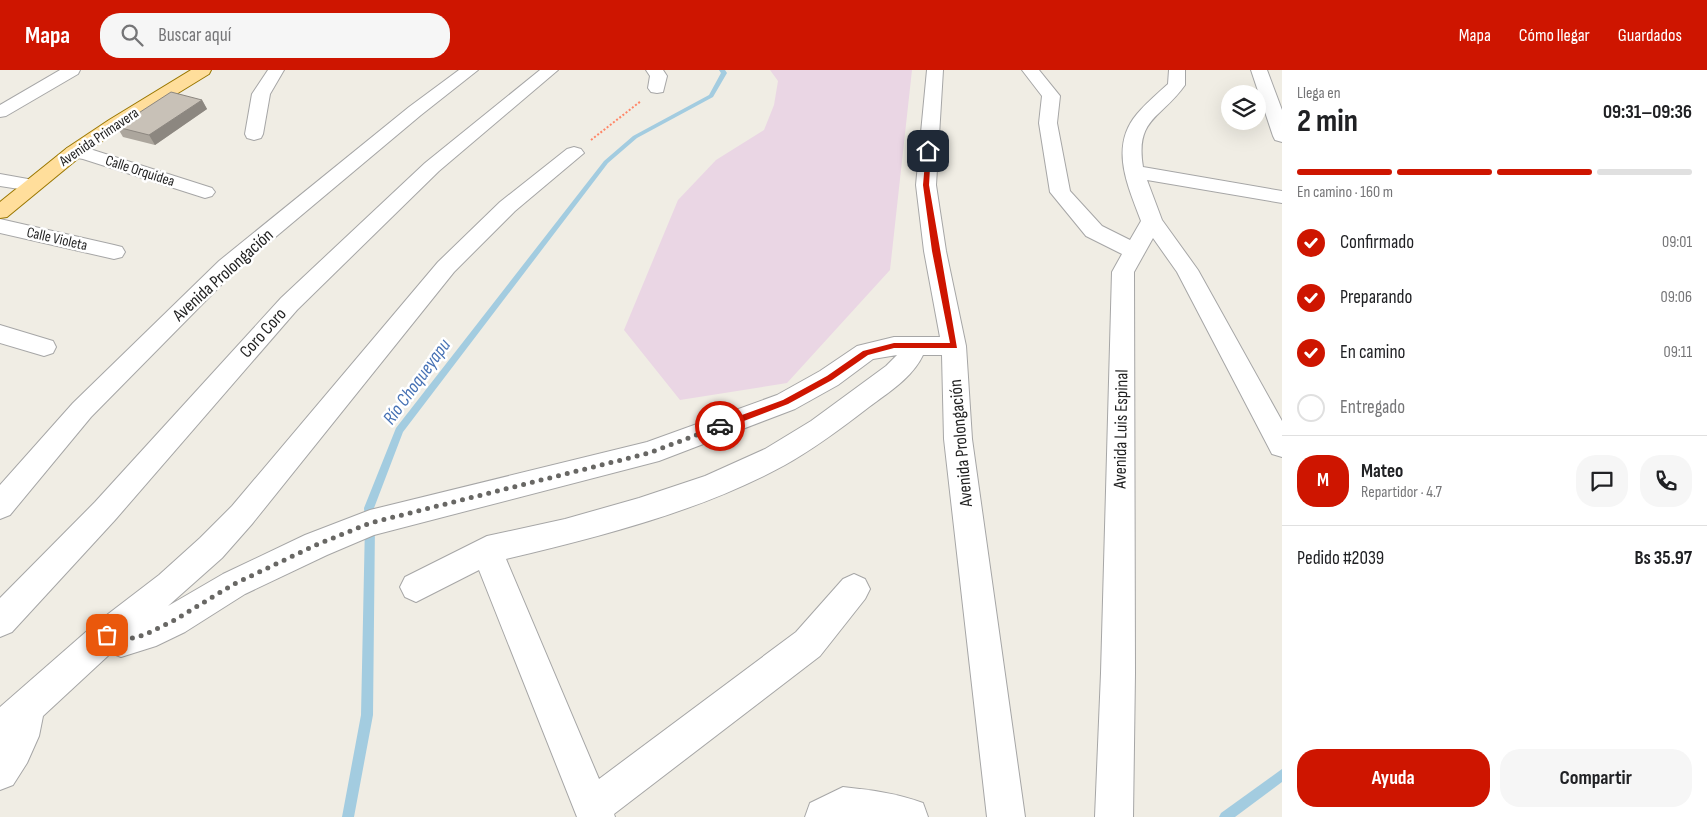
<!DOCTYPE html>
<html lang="es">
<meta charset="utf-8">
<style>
body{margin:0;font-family:"Sofia Sans Condensed",sans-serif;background:#f6f6f6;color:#202124;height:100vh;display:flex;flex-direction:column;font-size:19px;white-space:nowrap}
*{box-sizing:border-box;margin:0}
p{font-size:16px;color:#757577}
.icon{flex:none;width:28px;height:28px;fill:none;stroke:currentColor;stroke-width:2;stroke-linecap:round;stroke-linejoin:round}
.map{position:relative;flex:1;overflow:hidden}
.details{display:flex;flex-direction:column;background:#fff;width:425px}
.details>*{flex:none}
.controls{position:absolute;left:1221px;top:15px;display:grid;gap:10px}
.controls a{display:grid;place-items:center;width:45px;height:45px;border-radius:50%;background:#fff;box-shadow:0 5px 20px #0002;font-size:25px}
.pin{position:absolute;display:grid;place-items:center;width:42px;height:42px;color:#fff;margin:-21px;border-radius:10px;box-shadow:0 2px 8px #0006}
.courier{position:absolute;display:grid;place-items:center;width:50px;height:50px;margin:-25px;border:4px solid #ce1500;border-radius:50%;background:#fff;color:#222;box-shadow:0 1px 6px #0007}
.head em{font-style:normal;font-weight:700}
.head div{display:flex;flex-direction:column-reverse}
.head{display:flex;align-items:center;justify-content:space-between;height:85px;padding:0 15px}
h1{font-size:32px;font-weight:700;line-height:38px}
.bar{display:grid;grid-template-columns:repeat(4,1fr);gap:8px 5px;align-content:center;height:60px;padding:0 15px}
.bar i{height:6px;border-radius:4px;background:#e0e0e0}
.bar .selected{background:#ce1500}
.bar p{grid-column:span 4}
.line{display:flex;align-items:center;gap:12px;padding:0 15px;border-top:1px solid #e0e0e0}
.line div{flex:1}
.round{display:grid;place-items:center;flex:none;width:52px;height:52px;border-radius:20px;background:#f6f6f6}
ol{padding:0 15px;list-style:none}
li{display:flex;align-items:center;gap:15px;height:55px}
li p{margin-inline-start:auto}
li .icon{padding:5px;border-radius:50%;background:#ce1500;color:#fff;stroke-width:4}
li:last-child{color:#757577}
li i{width:28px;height:28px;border:2px solid #e0e0e0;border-radius:50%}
.primary-button{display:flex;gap:10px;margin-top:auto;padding:10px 15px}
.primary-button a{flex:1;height:58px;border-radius:20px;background:#ce1500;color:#fff;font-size:20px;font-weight:700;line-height:58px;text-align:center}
.primary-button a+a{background:#f6f6f6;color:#202124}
header{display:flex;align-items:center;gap:30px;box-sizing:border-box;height:70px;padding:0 25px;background:#ce1500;color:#fff}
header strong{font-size:24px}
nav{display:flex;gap:28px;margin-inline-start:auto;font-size:18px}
.search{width:350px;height:45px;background:#f6f6f6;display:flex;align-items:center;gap:12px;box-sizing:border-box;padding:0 18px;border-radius:20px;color:#757577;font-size:19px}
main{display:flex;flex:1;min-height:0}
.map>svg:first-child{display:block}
.industrial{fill:#ead6e4}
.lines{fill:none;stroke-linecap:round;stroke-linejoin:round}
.stream{fill:#a3cce0;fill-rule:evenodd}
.minor-casing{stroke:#a6a6a6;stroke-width:2}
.major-casing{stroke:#9a7700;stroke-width:2}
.path{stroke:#ff8667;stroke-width:2;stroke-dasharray:2 2;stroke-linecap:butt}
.minor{fill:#fff;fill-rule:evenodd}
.major{fill:#ffde9b;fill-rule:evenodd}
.wall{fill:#aca69d}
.shaded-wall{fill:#8c8780}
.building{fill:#c8c1b7;stroke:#8c8780}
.route{fill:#ce1500}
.done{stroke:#686764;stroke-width:5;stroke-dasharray:0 9}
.labels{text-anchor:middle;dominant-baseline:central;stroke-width:5;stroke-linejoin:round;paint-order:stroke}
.far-street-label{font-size:15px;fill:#1f1f1f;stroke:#fff}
.street-label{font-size:18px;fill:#1f1f1f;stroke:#fff}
.water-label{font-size:19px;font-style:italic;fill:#4671b4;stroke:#fff}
</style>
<header>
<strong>Mapa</strong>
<div class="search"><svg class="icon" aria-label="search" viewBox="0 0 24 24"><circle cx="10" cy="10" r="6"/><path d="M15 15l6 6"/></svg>Buscar aquí</div>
<nav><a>Mapa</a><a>Cómo llegar</a><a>Guardados</a></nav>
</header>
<main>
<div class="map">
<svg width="1282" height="747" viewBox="0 0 1282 747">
<rect width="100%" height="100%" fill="#f0ede4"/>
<!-- industrial -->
<polygon class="industrial" points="770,0 912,0 890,200 787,313 680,330 624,260 678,130 716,90 764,60 774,35 778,11"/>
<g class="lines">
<!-- stream -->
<g class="stream">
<polygon points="719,0 725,0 727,3 713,27 637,68 608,93 403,362 374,438 375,453 373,645 354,747 342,747 361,645 365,453 364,438 396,358 604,91 633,66 709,25 721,3"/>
<polygon points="1282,699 1282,712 1235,747 1219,747 1221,743"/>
</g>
<!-- minor casing -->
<g class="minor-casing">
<g id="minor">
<polygon points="60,0 80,0 78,4 6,46 0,47 0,35"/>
<polygon points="268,0 284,0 270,24 263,64 261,68 254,70 247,68 245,64 252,24"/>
<polygon points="459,0 478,0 421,45 235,201 91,347 10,445 0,449 0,415 73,333 219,191 409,37"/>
<polygon points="540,0 558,0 439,101 297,240 115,450 12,562 0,567 0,528 95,432 281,228 425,93"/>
<polygon points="646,0 663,0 667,6 663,22 657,23 651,22 648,18 650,6"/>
<path d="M927,0H943L936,115L946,181L966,276L972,369L1025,747H987L944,369L942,285H923C912,308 889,322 869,337C842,358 815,378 785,395C701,441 599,467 506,489L599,709L796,562L843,509L854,504L865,509L870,519L865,529L820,586L614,744L615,747H577L479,500L416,532L405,527L400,517L405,507L487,466L565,449L639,428L705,406L765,379L811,351L886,296L897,285L873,289L838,315L795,339L659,391L374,465L327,485L245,524L185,562L156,576L121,587L111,583L43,646L39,666L27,693L13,715L0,720V637L95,554L159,505L200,468L232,436L438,192L500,132L567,79L574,77L581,79L584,83L515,141L454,202L252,454L222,488L168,536L223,504L305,465L370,440L647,372L777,325L820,301L857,276L894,267H940L924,181L916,115Z"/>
<path d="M1022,0H1039L1060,26L1057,53L1070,121L1102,156L1130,170L1141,151C1128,116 1109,77 1137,44C1146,33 1157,24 1168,14L1169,0H1185V15C1161,49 1135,48 1143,97L1282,121V133L1147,110L1162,150L1198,200L1282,351V387L1272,384L1177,202L1153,168L1134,202L1135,603L1133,747H1095L1101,603L1112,202L1122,184L1086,166L1050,122L1039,53L1042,26Z"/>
<polygon points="1251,0 1267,0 1282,40 1282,72 1275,70 1273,66"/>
<polygon points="74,76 93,80 212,118 215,122 212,126 205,128 83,89 67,86 64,82 67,78"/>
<polygon points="0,104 39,111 42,115 39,119 32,121 0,116"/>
<polygon points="0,149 114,175 122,177 125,182 122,187 114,189 0,163"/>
<polygon points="0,255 53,271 56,277 53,283 44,286 0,273"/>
<path d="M843,717C871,720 896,723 923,733L928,747H805L810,733Z"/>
</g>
</g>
<!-- major casing -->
<g class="major-casing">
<polygon id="major" points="191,0 211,0 209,4 121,58 81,86 7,147 0,148 0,132 67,78 109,50"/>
</g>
<!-- path -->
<polyline class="path" points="591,70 641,31"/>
<!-- minor -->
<use href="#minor" class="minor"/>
<!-- major -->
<use href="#major" class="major"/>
</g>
<!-- wall -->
<polygon class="wall" points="202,30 207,39 155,75 123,67 117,57"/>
<!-- shaded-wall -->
<polygon class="shaded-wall" points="202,30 207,39 155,75 149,65"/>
<!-- building -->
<polygon class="building" points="171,22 202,30 149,65 117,57"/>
<!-- route -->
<polygon class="route" points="928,79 931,81 929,115 957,278 894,278 868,285 832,310 788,334 723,359 717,359 717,354 783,330 827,306 863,281 894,273 950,273 932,181 923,115 926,81"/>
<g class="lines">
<!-- done -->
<polyline class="done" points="107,565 121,571 144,565 173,551 234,514 316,475 370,453 649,383 720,356"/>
</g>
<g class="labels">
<!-- far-street labels -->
<g class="far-street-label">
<text transform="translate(99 67) rotate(-34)">Avenida Primavera</text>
<text transform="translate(140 101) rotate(18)">Calle Orquidea</text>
<text transform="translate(57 169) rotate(13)">Calle Violeta</text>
</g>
<!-- street labels -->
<g class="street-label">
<text transform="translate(223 205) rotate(-42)">Avenida Prolongación</text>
<text transform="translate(263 263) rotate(-48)">Coro Coro</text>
<text transform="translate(1121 359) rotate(-89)">Avenida Luis Espinal</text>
<text transform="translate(961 373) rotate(-95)">Avenida Prolongación</text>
</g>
<!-- water labels -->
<g class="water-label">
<text transform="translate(417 312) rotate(-54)">Río Choqueyapu</text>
</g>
</g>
</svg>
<div class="controls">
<a><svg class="icon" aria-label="layers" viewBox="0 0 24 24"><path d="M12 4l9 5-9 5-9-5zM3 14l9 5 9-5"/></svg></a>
</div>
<div class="pin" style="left:107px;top:565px;background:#ea580c"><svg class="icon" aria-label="bag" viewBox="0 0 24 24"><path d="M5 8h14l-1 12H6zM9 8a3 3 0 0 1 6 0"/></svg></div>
<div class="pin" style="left:928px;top:81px;background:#1f2937"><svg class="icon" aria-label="home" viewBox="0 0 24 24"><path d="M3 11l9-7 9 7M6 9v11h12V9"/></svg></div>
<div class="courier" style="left:720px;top:356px"><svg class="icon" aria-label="car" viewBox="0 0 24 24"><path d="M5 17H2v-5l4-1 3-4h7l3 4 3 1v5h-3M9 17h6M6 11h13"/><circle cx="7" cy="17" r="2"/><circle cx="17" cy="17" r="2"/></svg></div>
</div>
<section class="details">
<div class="head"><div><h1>2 min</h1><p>Llega en</p></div><em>09:31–09:36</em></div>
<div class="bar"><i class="selected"></i><i class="selected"></i><i class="selected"></i><i></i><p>En camino · 160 m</p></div>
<ol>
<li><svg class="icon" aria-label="check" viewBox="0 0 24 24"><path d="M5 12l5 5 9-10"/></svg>Confirmado<p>09:01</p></li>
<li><svg class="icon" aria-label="check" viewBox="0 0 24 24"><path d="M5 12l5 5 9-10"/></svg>Preparando<p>09:06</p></li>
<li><svg class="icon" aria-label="check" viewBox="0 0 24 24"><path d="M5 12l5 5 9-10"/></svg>En camino<p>09:11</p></li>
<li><i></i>Entregado</li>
</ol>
<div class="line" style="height:90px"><b class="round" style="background:#ce1500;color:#fff">M</b><div><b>Mateo</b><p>Repartidor · 4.7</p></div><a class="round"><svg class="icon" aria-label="chat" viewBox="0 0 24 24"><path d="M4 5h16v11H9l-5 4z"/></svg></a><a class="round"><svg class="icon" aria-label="phone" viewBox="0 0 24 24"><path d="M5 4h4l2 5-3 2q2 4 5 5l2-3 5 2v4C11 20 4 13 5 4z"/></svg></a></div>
<div class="line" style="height:65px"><div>Pedido #2039</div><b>Bs 35.97</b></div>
<div class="primary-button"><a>Ayuda</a><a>Compartir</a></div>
</section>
</main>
